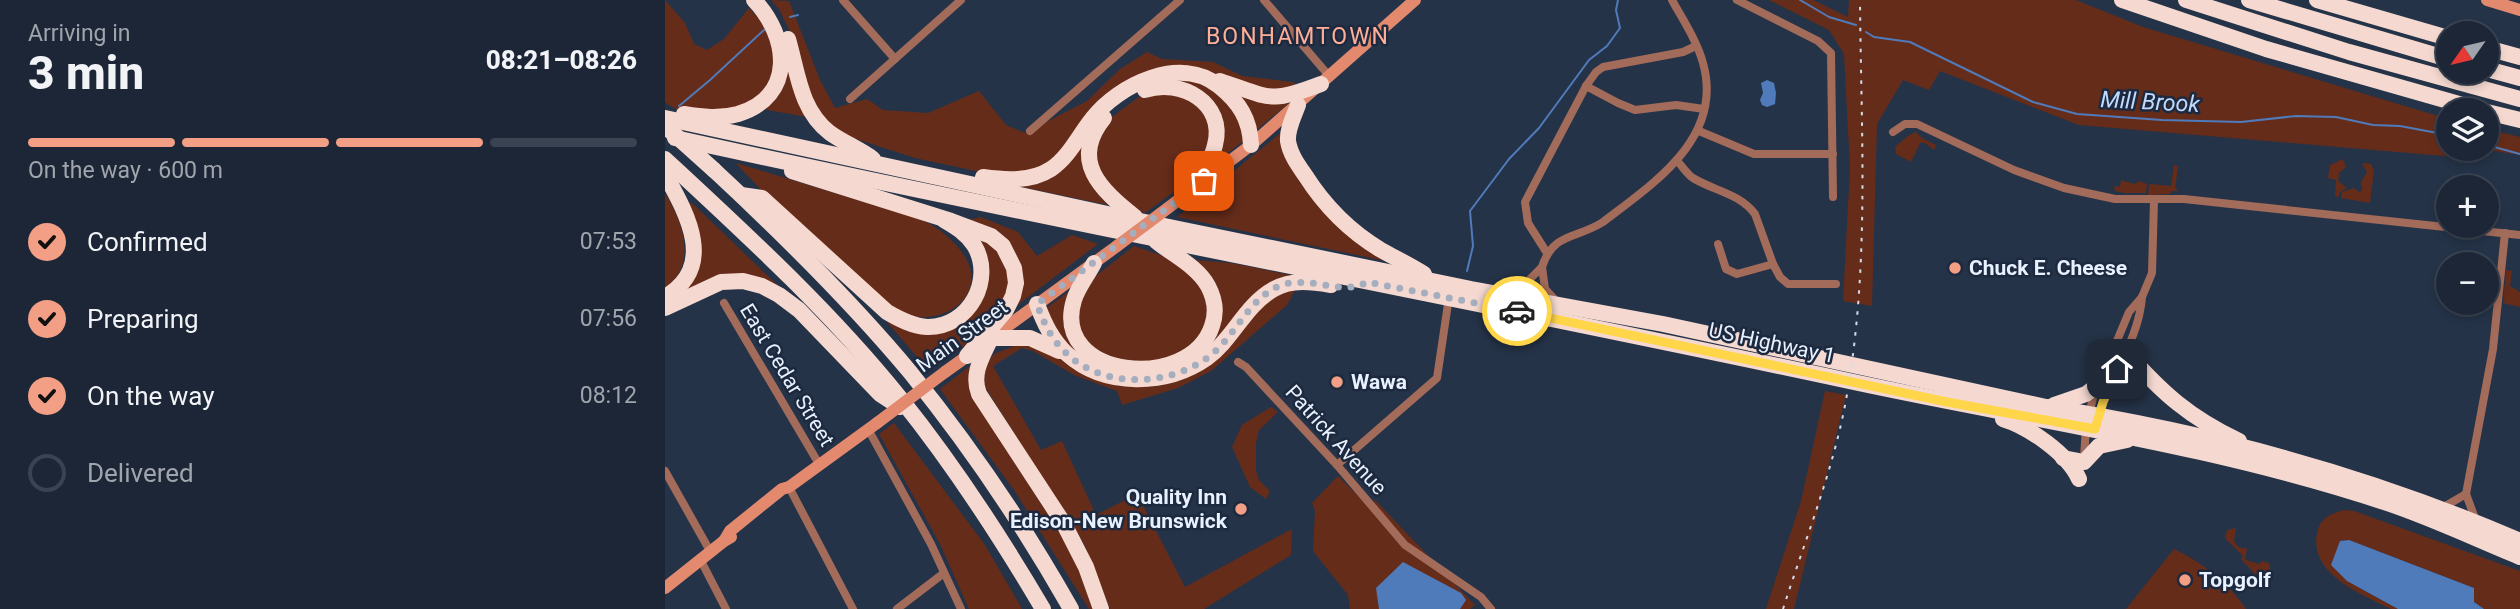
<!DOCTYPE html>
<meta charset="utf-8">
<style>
body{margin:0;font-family:Roboto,sans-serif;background:#293242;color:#f1f3f6;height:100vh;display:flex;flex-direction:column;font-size:26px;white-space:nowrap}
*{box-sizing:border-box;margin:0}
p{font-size:23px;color:#a0a5ad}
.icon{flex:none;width:38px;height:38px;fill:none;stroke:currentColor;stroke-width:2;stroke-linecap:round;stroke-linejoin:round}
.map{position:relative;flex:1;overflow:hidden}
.panel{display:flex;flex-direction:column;background:#1c2636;width:665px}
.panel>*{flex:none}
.needle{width:46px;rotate:236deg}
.controls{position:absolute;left:1771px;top:21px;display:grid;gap:14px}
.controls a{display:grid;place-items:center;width:63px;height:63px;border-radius:50%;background:#1c2636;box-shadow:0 4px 10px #0003,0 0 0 2px #3a4351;font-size:35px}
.pin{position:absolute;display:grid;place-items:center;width:60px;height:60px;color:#fff;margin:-30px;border-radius:14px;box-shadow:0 4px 10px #0006}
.courier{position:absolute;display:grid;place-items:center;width:70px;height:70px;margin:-35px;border:5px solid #ffd54a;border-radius:50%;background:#fff;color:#222;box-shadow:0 2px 9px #0007}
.head em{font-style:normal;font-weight:800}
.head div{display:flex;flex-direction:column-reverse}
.head{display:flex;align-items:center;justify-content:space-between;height:119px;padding:0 28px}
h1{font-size:46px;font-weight:800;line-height:52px}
.bar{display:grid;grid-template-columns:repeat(4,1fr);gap:10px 7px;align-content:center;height:84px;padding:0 28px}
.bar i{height:9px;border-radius:5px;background:#3a4351}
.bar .current{background:#f39f85}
.bar p{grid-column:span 4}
ol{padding:0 28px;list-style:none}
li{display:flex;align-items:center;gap:21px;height:77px}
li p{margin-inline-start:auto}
li .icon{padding:7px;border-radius:50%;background:#f39f85;color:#111;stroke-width:4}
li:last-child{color:#a0a5ad}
li i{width:38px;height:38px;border:4px solid #3a4351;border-radius:50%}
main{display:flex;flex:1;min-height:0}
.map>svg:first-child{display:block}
.green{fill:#662c1a}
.water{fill:#507bbb}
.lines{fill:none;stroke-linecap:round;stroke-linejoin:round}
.stream{stroke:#507bbb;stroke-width:2}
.street{stroke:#a36b5a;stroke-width:8}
.secondary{stroke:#e2896e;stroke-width:12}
.highway{stroke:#f5d9d0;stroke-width:16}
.rail{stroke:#d3dceb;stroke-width:2;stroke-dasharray:3.5 7;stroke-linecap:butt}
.secondary-bridge{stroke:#e2896e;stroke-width:12}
.highway-bridge{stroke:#f5d9d0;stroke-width:16}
.done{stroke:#a4aebf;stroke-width:7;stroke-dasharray:0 12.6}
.route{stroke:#ffd54a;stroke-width:9}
.poi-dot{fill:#f39f85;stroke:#1c293e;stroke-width:2.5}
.labels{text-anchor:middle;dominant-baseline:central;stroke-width:5;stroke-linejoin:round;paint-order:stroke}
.poi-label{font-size:21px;font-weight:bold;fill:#e8f1ff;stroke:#1c293e;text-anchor:start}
.street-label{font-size:21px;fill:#e8f1ff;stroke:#1c293e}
.neighbourhood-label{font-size:23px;letter-spacing:2px;fill:#ffaf97;stroke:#1c293e}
.water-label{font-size:23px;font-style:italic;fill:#c0d9fd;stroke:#1c293e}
</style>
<main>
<section class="panel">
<div class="head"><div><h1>3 min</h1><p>Arriving in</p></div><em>08:21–08:26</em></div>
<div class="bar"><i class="current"></i><i class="current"></i><i class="current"></i><i></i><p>On the way · 600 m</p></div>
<ol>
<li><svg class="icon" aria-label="check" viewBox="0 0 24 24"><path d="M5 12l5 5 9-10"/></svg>Confirmed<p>07:53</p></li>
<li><svg class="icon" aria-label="check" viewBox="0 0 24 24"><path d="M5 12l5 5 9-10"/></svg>Preparing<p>07:56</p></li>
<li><svg class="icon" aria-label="check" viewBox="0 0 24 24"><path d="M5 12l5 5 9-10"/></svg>On the way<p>08:12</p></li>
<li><i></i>Delivered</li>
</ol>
</section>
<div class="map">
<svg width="1855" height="609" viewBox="0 0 1855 609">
<rect width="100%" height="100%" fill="#253348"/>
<!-- green -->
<g class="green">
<path d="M0,0L20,23L29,44L42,50L59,39L84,8C91,16 101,24 105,33C115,53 110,85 92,98C72,114 19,120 0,102Z"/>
<polygon points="106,0 124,1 155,80 170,108 202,99 218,110 263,113 314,91 341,125 360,133 422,101 455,69 482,52 497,59 548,62 577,76 627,82 635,87 606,92 515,66 474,77 386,164 359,172 334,176 250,158 185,137 155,120 136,75 129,40 114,9"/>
<polygon points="1104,0 1148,0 1183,17 1184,0 1411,0 1478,27 1783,119 1783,149 1812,149 1803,158 1414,125 1275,71 1264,90 1238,80 1212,124 1207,306 1178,301 1185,168 1179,54 1164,30"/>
<polygon points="122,57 142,117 97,109"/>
<polygon points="509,78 533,80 561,96 578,122 581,139 547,165 557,138 528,86"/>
<polygon points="562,87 624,103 590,131"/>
<polygon points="491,91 529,100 544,119 547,143 534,167 510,191 480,213 465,206 433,173 430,145 436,130 447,117 474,97"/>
<path d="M425,129C420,164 417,177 443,205L348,185L373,179Z"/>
<polygon points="1822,129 1855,137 1855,155 1818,149 1822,149"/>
<polygon points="618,131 617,149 725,262 512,217"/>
<polygon points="1251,132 1257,138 1271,145 1269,150 1260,143 1255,143 1246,162 1231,154 1230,147 1244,135"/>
<polygon points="1678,159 1681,167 1674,173 1673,181 1682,188 1675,192 1673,197 1670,197 1671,180 1663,178 1665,165"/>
<path d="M71,163C115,176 159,190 203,203C221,209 242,212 259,221C275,228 298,248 304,265C317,303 272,326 241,314C201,299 172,263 142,234C118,211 93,188 71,163Z"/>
<polygon points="1700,163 1706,164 1709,171 1705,203 1676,198 1677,192 1689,188 1694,192 1697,190 1696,182 1702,172 1697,164"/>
<polygon points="1509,165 1513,166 1510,188 1514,191 1507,191 1505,194 1483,195 1484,185 1486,184 1506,186"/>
<polygon points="1456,180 1470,184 1474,181 1482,184 1481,193 1459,193 1450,191 1449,186 1455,187"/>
<path d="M0,193C19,224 32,263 0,290Z"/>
<polygon points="27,203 132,304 97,281 10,299 28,275 23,205"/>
<polygon points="316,217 353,232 372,256 407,235 433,244 342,313 354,262 300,221"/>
<polygon points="309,236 331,248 344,268 343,296 313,336 264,371 222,322 224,319 239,326 310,310"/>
<polygon points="469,246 507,259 540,289 545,315 532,344 497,362 456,363 418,341 411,312 427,279"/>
<polygon points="529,260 566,263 640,278 579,307 541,350 555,315"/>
<polygon points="1841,270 1847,271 1845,286 1855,292 1855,307 1838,303"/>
<polygon points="414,284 407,297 419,355 403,349 380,309"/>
<polygon points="632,286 622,305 546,371 513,388 457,405 452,391 409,375 368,351 357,348 328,366 376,450 397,441 431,515 472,494 520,587 627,529 626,555 539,609 445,609 419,544 320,387 318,367 329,354 357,343 524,374 601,299"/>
<polygon points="305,366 305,388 407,549 432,609 424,609 349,490 275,389"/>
<polygon points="1160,391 1181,395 1129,609 1101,609 1136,501"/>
<polygon points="606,407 613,412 594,430 591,443 591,471 594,480 605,491 601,499 585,487 567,447 577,425"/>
<polygon points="229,423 320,545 357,609 304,609 275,544 214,434"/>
<polygon points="673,476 704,507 710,500 810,605 805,609 685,609 683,595 648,551 650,511 647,503"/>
<path d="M1679,510L1689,511L1855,571V609H1819L1809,602V588L1684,540L1675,541L1682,581L1733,609H1726C1697,594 1644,575 1652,533C1655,518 1665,514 1679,510Z"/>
<polygon points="1571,528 1569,541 1573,547 1582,549 1580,560 1595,564 1597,561 1604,563 1607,576 1593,583 1588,572 1576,559 1578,556 1560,538 1562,530"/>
<path d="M1509,549C1538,563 1563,582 1581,609H1461Z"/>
</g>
<!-- water -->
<g class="water">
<polygon points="1102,80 1109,83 1111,93 1110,104 1102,107 1097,105 1095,100 1098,93 1096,83"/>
<polygon points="1684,540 1809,588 1809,602 1819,609 1733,609 1682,581 1666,565 1675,541"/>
<polygon points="738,562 796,593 801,600 795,609 714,609 711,588"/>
</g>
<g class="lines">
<!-- stream -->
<g class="stream">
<polyline points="1135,0 1164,17 1191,25"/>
<polyline points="125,17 133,15"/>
<polyline points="1201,32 1209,37 1245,42 1368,102 1412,114 1497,120 1576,122 1631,116 1671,117 1708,125 1735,126 1783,135"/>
<polyline points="14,106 45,80 99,30"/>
<polyline points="1822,145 1855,154"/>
<polyline points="802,271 808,246 805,211 844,159 874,128 924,60 942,46 955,28 951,10 953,0"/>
</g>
<!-- street -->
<g class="street">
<polyline points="178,0 230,59"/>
<polyline points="599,0 665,77"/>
<polyline points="1072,0 1153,41 1166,53 1168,197"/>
<polyline points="921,86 953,103 970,110 1011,105 1039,109"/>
<polyline points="185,99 296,0"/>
<polyline points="365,131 515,0"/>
<polyline points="1034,131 1089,154 1168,154"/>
<polyline points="1228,132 1240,124 1252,124 1349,170 1399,188 1450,199 1519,199 1855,235"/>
<path d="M1013,162C1018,167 1022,174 1028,178C1049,191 1074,193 1090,214L1108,264L1115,277L1123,284H1171"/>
<polyline points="1053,244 1061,269 1072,274 1108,264"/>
<polyline points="882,253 863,223 860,202 921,86 931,72 938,67 1018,52 1031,46"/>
<path d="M877,267C888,232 912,239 938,222C989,183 1059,138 1038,63C1032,41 1018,20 1007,0"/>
<polyline points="840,293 863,281 877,267 880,289 892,302"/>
<polyline points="59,303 154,464"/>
<polyline points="573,362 581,367 672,465 740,545 816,597 826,609"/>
<path d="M1433,418C1445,376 1474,340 1477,297"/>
<polyline points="203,429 266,544 296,609"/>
<polyline points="1419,458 1421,427 1428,398 1464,312 1477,297 1487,273 1489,200"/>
<polyline points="672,465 772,378 784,297"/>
<polyline points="0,471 45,551"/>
<polyline points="124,487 188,609"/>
<polyline points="1801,494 1828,349 1840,233"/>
<polyline points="1777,508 1801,494 1811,521"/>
<polyline points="35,559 61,609"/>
<polyline points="232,609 279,573"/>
</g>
<!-- secondary -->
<g class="secondary">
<polyline points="1822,0 1855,10"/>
<polyline points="495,214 586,145 750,0"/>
<polyline points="325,339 452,246"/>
<polyline points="280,372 308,352"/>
<polyline points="59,541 65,531 117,489 124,487 212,423"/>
<polyline points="0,588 59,541 66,537"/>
</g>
<!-- highway -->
<g class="highway">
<polyline points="1457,0 1601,49 1815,110"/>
<polyline points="1521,0 1684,52 1855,99"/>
<polyline points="1584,0 1783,59"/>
<polyline points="1652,0 1783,38"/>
<path d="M123,39C133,73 135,110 165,133C179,143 195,149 208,159"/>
<polyline points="1822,48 1855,57"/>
<polyline points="1822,69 1855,78"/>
<path d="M555,81C606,98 604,104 656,84"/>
<path d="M480,90C516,78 561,103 550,145C546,163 533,178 524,193"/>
<path d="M633,105C629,116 622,129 623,141C625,154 633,165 640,175C659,205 686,232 716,250C730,258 745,265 759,274"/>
<polyline points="1822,112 1855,120"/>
<path d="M19,114C37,117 54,119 73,114C131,96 124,37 89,0"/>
<path d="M0,118L475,221L806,289L998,324L1381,407C1543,432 1705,476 1855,541"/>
<path d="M439,118C404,161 436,190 470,217"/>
<path d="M10,138C400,224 793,297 1184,381C1364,420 1548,445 1722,503C1767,518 1811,539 1855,557"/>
<path d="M0,159C82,235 165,311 235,398C288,464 335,536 378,609"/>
<path d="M49,170C118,234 185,300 245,372C305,446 359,526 406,609"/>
<polyline points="127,171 286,221 326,236 338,246 349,268 351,283 348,296 341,310 302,356"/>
<path d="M0,174C22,214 52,266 0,297"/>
<path d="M318,177C340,180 366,182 386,169C404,157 414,135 427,119C454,84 516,55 554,86C574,102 585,119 586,145"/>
<path d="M76,195L97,198L222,312C234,319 247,326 262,327C304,328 330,279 309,245C301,233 291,227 279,220"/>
<path d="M429,263C423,275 413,287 409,300C385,379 525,393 547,326C552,312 550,299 543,286C532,266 508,255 491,241"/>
<path d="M372,304C379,323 387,340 402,354C440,388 502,386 542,358C568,339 580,305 609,289C627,279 647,282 666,285"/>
<polyline points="0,308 56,282 78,281 97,286 114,295 134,310 215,394 235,407"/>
<path d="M394,351L365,338H326C317,357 306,374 314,394L399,524L421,567L436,609"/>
<path d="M1448,351L1461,352C1497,393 1524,417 1574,441"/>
<polyline points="1389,405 1421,394 1434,384"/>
<path d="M1338,419C1364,427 1403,454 1414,479"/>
<polyline points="1398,458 1419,462 1434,446 1462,440"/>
</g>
<!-- rail -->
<path class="rail" d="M1118,609C1140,540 1168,471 1181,400C1205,267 1196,133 1195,0"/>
<!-- secondary-bridge -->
<g class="secondary-bridge">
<polyline points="452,246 495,214"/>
<polyline points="212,423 280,372"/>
</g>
<!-- highway-bridge -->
<polyline class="highway-bridge" points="0,126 49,170"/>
</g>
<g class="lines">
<!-- done -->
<path class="done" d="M539,181L372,304C379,324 387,340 402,354C440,389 503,386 542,358C570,338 582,300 614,286C644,274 678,297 702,282L852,311"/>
<!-- route -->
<polyline class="route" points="852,311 1282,402 1430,429 1438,402 1452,369"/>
</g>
<!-- markers -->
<g class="poi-dot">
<circle cx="1290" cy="268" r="7"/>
<circle cx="672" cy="382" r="7"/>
<circle cx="576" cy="509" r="7"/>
<circle cx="1520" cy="580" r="7"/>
</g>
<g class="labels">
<!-- poi labels -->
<g class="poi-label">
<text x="1304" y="268">Chuck E. Cheese</text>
<text x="686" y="382">Wawa</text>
<text x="562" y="497" text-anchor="end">Quality Inn<tspan x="562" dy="24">Edison-New Brunswick</tspan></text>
<text x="1534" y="580">Topgolf</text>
</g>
<!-- street labels -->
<g class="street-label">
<text transform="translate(297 336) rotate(-36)">Main Street</text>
<text transform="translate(1107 343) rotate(12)">US Highway 1</text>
<text transform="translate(122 375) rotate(59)">East Cedar Street</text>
<text transform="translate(671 440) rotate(48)">Patrick Avenue</text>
</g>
<!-- neighbourhood labels -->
<g class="neighbourhood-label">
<text x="633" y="36">BONHAMTOWN</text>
</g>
<!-- water labels -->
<g class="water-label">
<text transform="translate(1485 102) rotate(3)">Mill Brook</text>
</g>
</g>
</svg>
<div class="controls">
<a><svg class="needle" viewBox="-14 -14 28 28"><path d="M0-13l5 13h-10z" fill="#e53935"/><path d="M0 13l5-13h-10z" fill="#a0a5ad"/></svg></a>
<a><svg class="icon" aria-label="layers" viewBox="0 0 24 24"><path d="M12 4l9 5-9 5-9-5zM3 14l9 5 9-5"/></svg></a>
<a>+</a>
<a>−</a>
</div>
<div class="pin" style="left:539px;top:181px;background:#ea580c"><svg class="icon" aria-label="bag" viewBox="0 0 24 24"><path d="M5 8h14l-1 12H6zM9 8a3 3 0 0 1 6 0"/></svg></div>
<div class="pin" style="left:1452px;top:369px;background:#1f2937"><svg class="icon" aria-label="home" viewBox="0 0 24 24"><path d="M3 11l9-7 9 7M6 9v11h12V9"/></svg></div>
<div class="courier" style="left:852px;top:311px"><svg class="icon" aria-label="car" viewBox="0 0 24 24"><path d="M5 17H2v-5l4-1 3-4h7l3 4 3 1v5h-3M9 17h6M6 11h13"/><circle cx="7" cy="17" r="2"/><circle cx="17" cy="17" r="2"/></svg></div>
</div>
</main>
